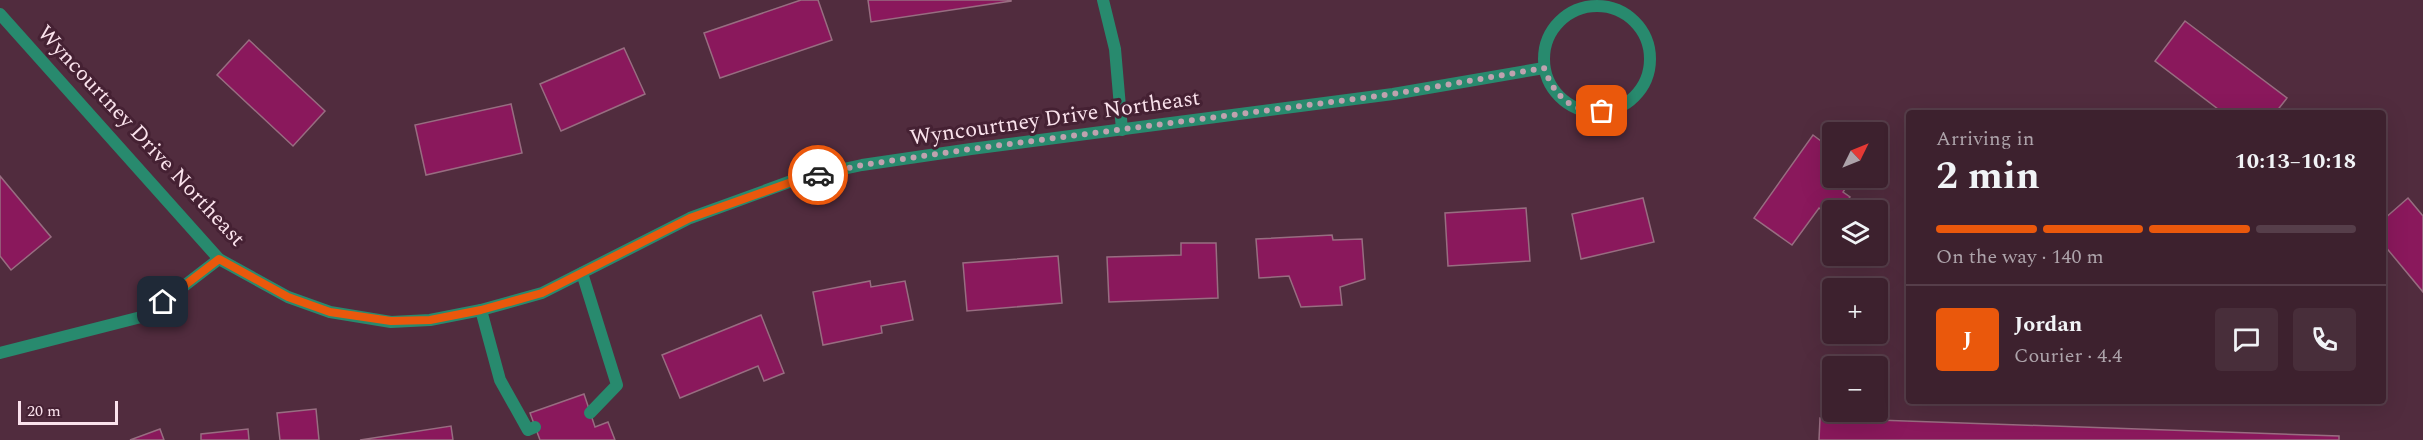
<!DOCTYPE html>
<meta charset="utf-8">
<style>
body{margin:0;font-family:Spectral,serif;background:#482e3a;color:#f1f3f6;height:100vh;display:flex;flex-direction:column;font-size:22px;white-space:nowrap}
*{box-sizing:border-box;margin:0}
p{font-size:20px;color:#ada3aa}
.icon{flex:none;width:33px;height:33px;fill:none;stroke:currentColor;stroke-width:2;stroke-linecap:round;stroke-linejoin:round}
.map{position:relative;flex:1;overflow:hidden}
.sheet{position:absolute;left:1906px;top:110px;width:480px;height:294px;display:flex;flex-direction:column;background:#3d212e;border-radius:6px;box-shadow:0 6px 24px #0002,0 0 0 2px #563e4a}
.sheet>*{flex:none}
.needle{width:39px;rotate:47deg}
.controls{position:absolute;left:1822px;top:122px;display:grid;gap:12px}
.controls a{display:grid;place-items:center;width:66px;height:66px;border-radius:6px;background:#3d212e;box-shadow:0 6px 24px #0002,0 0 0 2px #563e4a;font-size:30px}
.scale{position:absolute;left:18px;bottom:15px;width:100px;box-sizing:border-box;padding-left:6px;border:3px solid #fae2ec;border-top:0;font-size:16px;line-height:21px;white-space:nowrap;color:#fae2ec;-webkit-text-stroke:4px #452133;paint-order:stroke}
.pin{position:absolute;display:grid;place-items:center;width:51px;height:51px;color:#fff;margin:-26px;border-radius:12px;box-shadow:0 3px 9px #0006}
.courier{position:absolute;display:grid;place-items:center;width:60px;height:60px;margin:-30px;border:4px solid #ea580c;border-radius:50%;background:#fff;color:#222;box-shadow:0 2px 8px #0007}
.head em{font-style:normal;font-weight:700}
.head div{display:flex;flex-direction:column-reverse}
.head{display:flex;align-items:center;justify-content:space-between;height:102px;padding:0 30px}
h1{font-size:39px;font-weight:700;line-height:45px}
.bar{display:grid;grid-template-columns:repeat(4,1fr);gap:9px 6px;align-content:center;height:72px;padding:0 30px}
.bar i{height:8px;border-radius:4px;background:#563e4a}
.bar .on{background:#ea580c}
.bar p{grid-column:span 4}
.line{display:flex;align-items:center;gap:15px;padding:0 30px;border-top:2px solid #563e4a}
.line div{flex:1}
.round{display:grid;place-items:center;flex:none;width:63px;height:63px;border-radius:6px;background:#482e3a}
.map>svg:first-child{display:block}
.building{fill:#8a185c;stroke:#986d81;stroke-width:1.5}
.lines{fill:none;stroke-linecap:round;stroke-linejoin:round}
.lane{stroke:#288a6e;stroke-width:12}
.street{stroke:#288a6e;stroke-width:12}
.done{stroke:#bfa2af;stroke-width:6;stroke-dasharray:0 10.8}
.route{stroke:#ea580c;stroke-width:8}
.labels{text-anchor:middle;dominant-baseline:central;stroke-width:6;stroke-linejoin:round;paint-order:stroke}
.street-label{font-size:22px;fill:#fae2ec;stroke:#452133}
</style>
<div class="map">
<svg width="2423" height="440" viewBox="0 0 2423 440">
<rect width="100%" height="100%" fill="#512c3e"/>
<!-- building -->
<g class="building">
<polygon points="801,0 818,0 832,40 720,78 704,33"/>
<polygon points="868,0 1011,0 1011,1 871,22"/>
<polygon points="2185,21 2287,98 2276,112 2222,112 2155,61"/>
<polygon points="249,40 325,111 293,146 217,75"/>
<polygon points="624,48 645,94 561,131 540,84"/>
<polygon points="511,104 522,153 426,175 415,125"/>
<polygon points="1813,135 1833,150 1833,177 1853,177 1843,192 1850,197 1841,210 1833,210 1833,219 1819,208 1792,245 1754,218"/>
<polygon points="0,176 51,237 11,270 0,256"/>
<polygon points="1643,198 1654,242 1581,259 1572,214"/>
<polygon points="2408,198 2423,216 2423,292 2384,245 2384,219"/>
<polygon points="1526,208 1530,261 1448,266 1445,213"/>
<polygon points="1332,235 1333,240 1362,239 1365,279 1340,287 1342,305 1301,307 1289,276 1259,278 1256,239"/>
<polygon points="1181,243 1216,243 1218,298 1109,302 1107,257 1181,255"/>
<polygon points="1058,256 1062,303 967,311 963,263"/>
<polygon points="870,281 871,287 905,281 913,320 881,326 882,333 823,345 813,292"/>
<polygon points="761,315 784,373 764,381 758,366 680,398 662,355"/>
<polygon points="584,394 595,427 608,422 615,440 540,440 530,413"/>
<polygon points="316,409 319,440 280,440 277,413"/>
<polygon points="1820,418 2339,436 2339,440 1819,440"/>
<polygon points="451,426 453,440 360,440"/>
<polygon points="160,429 164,440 130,440"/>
<polygon points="248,429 249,440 201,440 201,434"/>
</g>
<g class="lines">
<!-- lane -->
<g class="lane">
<polyline points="582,273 617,385 590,413"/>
<polyline points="481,310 500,380 528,430 535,427"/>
</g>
<!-- street -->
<g class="street">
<polyline points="1103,0 1115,49 1122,130"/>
<circle cx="1597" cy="59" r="53"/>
<polyline points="0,14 219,259 288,297 330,312 391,322 430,320 481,310 542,293 690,218 797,179 862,165 971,149 1393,94 1544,68"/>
<polyline points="0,353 145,316 219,259"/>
</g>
</g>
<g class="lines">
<!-- done -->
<path class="done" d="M818,175L862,165L971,149L1393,94L1544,68C1554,95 1571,113 1602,111"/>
<!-- route -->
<polyline class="route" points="163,302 219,259 288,297 330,312 391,321 430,320 481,310 542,293 690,218 797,180 818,175"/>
</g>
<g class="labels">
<!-- street labels -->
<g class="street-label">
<text transform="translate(1055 118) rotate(-8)">Wyncourtney Drive Northeast</text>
<text transform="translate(141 136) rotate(47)">Wyncourtney Drive Northeast</text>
</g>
</g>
</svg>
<div class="controls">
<a><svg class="needle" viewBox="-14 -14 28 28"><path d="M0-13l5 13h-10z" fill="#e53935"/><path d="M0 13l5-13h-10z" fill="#ada3aa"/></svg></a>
<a><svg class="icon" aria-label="layers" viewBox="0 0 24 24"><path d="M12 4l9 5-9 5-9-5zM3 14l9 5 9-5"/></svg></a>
<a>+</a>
<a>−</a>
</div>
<div class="scale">20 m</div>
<div class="pin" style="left:1602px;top:111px;background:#ea580c"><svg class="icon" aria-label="bag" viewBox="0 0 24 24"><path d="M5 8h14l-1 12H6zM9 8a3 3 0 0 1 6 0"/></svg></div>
<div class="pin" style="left:163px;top:302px;background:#1f2937"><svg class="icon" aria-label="home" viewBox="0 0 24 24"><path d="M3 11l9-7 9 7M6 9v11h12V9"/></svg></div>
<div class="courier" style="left:818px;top:175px"><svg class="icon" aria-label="car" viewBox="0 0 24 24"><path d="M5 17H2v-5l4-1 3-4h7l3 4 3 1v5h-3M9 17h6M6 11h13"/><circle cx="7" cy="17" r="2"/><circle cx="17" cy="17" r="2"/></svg></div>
<section class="sheet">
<div class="head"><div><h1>2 min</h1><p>Arriving in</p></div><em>10:13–10:18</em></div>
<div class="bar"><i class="on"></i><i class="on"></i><i class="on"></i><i></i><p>On the way · 140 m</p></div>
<div class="line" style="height:108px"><b class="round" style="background:#ea580c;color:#fff">J</b><div><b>Jordan</b><p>Courier · 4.4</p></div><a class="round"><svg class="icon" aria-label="chat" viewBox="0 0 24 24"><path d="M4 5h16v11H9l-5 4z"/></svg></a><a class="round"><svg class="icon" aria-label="phone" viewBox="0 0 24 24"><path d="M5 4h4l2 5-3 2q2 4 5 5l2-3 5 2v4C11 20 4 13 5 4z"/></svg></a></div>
</section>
</div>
